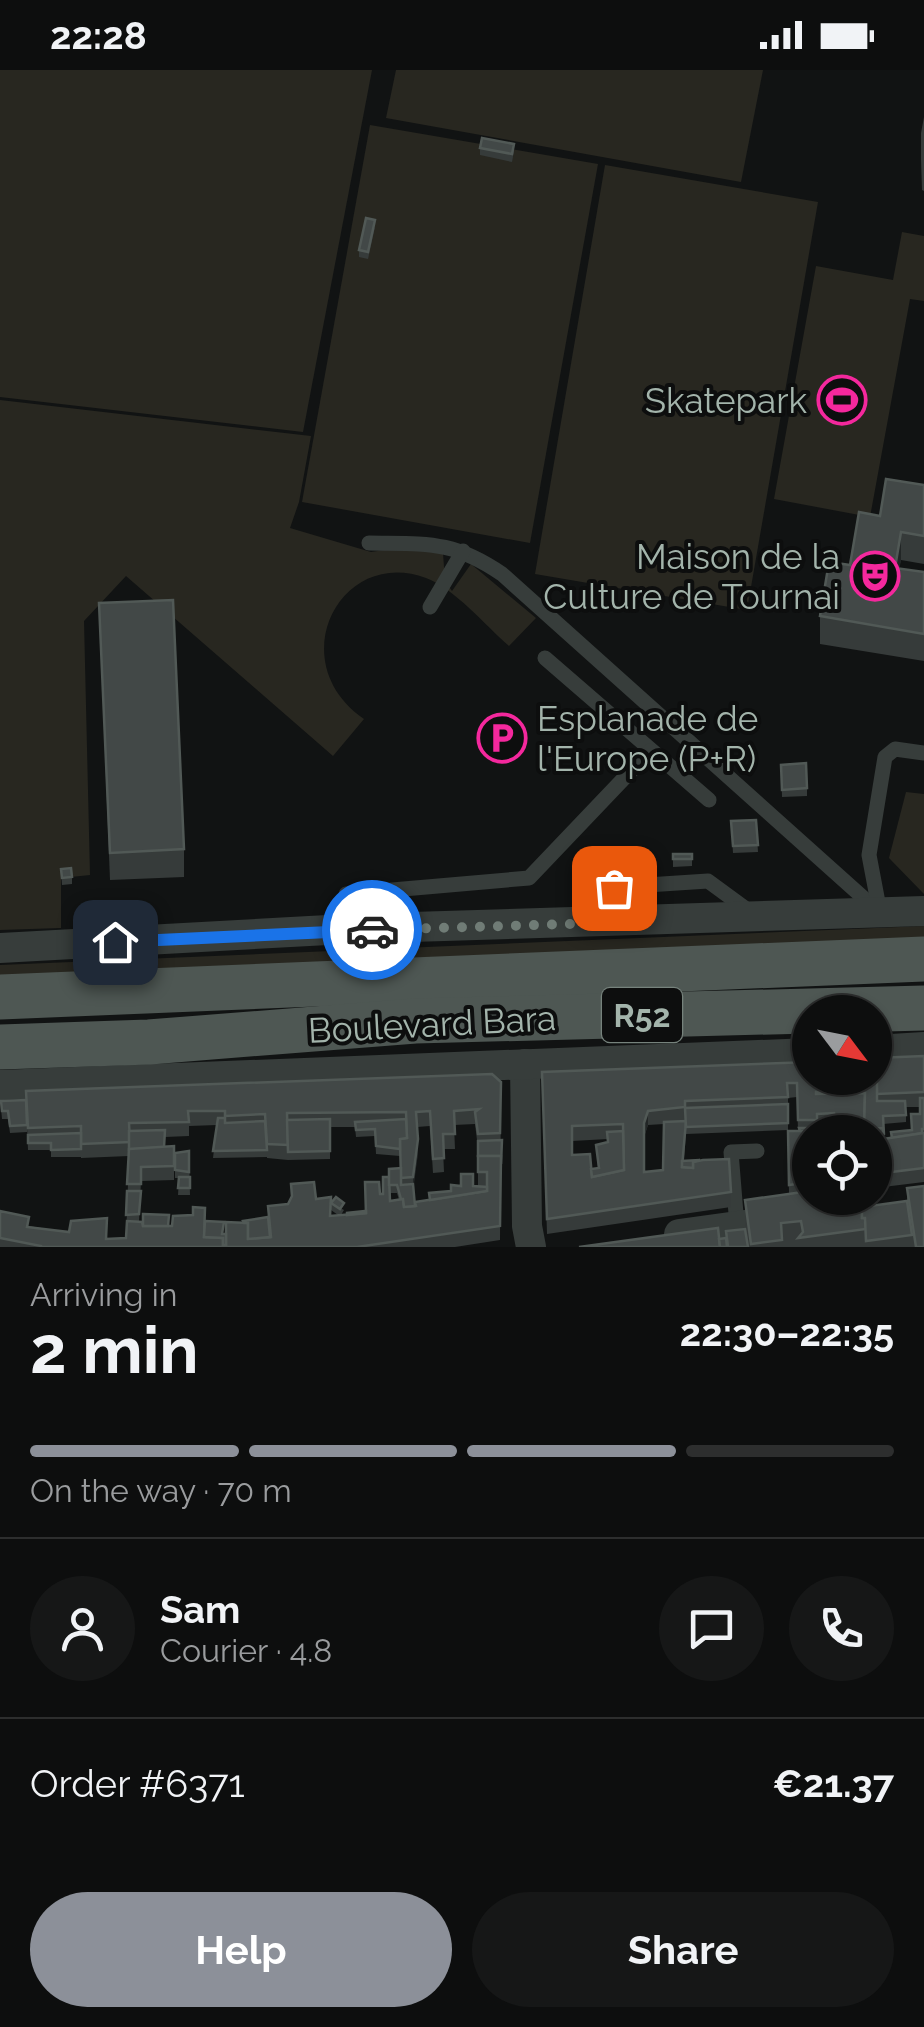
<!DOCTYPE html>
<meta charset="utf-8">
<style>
body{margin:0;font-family:Raleway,sans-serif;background:#161717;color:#f1f3f6;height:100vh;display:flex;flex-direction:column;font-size:38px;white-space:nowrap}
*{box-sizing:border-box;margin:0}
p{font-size:32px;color:#9a9c9e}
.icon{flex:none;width:55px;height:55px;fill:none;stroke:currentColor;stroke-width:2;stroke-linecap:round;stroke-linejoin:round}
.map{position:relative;height:1177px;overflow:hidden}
.panel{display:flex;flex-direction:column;background:#0d0e0e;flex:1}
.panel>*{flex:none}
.needle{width:65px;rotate:122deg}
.fabs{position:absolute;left:792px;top:925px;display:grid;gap:20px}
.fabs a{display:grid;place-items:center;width:100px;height:100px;border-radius:50%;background:#0d0e0e;box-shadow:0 2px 8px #0004,0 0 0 2px #2d2e2e;font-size:50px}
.pin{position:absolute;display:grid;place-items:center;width:85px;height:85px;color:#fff;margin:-42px;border-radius:20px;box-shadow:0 5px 15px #0006}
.courier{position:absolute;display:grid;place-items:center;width:100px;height:100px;margin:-50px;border:8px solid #1a73e8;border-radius:50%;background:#fff;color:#222;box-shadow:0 2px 12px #0007}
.overview em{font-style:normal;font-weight:700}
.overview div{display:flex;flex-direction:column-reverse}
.overview{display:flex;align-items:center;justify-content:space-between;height:170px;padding:0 30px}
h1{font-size:65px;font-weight:700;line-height:75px}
.bar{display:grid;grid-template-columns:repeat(4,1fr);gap:15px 10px;align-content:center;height:120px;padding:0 30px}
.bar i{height:12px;border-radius:8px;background:#2d2e2e}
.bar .active{background:#8c9099}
.bar p{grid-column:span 4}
.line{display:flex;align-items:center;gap:25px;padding:0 30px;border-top:2px solid #2d2e2e}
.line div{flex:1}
.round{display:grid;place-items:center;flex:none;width:105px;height:105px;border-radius:52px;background:#161717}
.cta{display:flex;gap:20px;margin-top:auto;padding:20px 30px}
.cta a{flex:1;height:115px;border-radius:60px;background:#8c9099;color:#fff;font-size:40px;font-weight:700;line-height:115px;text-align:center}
.cta a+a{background:#161717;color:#f1f3f6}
.status{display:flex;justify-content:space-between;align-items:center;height:70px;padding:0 50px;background:#0d0e0e;direction:ltr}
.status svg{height:28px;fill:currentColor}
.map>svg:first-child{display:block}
.green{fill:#282720}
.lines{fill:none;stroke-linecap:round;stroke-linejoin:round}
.service{stroke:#373d3b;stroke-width:15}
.minor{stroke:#373d3b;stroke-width:30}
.primary{stroke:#4e5753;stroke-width:45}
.wall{fill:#363b3a;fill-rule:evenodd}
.shaded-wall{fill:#222626}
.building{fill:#424847;stroke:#515956;stroke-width:2.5;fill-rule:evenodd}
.done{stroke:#707c76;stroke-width:10;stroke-dasharray:0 18}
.route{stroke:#1a73e8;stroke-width:12}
.labels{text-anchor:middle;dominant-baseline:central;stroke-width:8;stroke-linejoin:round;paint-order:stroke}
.shield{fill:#0d0e0e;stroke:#76827c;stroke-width:2.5}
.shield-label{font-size:32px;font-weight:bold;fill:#a3b4ab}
.poi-label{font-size:35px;fill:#a3b4ab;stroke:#0d0e0e;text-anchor:end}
.street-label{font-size:35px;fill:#a3b4ab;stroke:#0d0e0e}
</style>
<div class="status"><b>22:28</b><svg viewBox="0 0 49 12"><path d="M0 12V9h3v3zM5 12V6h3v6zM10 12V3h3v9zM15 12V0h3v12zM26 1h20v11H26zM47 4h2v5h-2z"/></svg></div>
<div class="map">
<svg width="924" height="1177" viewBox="0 0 924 1177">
<rect width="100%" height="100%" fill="#111313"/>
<!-- green -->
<g class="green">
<polygon points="0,0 372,0 303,362 0,327"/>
<polygon points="396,0 763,0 741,112 386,48"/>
<polygon points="370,55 598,94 530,473 302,432"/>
<polygon points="605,95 818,132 747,540 535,504"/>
<polygon points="902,162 924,166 924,231 910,229 870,447 774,429 816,196 893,210"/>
<path d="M0,330L311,366L299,432L290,458L371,482L397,478L443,483L445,511L452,521L471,494L536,548L509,576C486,556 454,518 426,508C340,476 281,592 364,649L333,686L126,506L84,551L90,805L61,808V858L0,860Z"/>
<polygon points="906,722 924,724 924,824 889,788"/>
<polygon points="924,856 924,869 0,908 0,895"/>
</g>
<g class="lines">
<!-- service -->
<g class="service">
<path d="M369,473C427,474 452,470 502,504L877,840"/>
<polyline points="430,537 463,481"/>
<polyline points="545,588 709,730"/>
<polyline points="880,843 869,785 885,687 895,679 924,683"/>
<polyline points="572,851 601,818 708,811 753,844"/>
<polyline points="346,859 346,824 529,808 650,681"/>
<polyline points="737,1156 731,1082 757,1081"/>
</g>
<!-- minor -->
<g class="minor">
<polyline points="0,878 346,859 924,841"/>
<polyline points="875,980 924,977"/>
<polyline points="525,994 527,1156 531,1177"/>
<polyline points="0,1015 810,983"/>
<polyline points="679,1164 782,1150"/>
</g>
<!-- primary -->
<g class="primary">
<polyline points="0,927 924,889"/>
<polyline points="0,977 149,972 415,951 924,938"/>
</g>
</g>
<!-- wall -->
<g class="wall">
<polygon points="924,47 924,121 922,120 921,90 921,63"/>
<polygon points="480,78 514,81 512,92 480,85"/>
<polygon points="375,157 368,189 359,187 359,180"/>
<polygon points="924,415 924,494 901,490 899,498 924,502 924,591 820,574 820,546 880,446"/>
<polygon points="99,533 184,779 184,807 110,810"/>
<polygon points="781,695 807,718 807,726 782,727"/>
<polygon points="756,750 758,782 733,783 731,751"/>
<polygon points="673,784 692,784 692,796 673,797"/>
<polygon points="61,799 72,807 72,814 62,815"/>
<path d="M924,986V1112L875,1118V1062H810V1070H803L804,1078L810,1077V1128L862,1137L907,1131V1118L924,1177H579L726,1168V1161L745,1159V1130L789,1124L788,1061H798L797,1027L788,1028V1060L686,1064V1062L684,1091L731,1122V1137L547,1164L542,1002L836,1008V1024L859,1023ZM906,1037H920V1044L911,1060L884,1069L883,1054L906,1052ZM664,1054L663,1100L644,1102V1067L648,1055ZM608,1069V1073L596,1075L598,1098L591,1099L572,1085V1071Z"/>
<path d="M501,1012L500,1170L455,1177H0V1141L29,1156L107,1169L126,1168L129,1086L81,1088V1085V1087H51V1080H28L27,1057V1062L10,1063L8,1049H2L1,1038ZM475,1054L478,1078V1116L451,1121L415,1135L413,1118L418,1083L417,1057L430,1056L433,1103L444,1102L443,1079H455L454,1055ZM217,1055L213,1088L267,1087V1088L288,1090L330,1089V1057H355L356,1067L375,1066L376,1084L400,1086V1098L383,1124H380L366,1141L341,1145L344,1140L331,1133V1140L338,1145L331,1146L316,1129L291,1114V1127L288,1134L268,1136V1147L243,1153L226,1164H223L205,1151L169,1156L139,1152L141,1111L174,1110V1076L165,1077V1067L189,1066V1056ZM390,1123H397L399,1130L390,1131Z"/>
<polygon points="189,1081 190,1125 178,1125 179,1108 175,1108 175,1083"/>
</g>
<!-- shaded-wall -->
<g class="shaded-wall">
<polygon points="901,462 901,490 895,525 895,498"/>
<polygon points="648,1041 648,1055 644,1067 644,1053"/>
<polygon points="418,1069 418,1083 413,1122 413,1107"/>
</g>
<!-- building -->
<g class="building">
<polygon points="482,68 514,74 512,84 480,78"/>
<polygon points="366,148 375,150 368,182 359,180"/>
<polygon points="886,409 924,415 924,466 901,462 895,498 924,502 924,564 820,546 829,492 850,495 859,442 880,446"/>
<polygon points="173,530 184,779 110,783 99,533"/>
<polygon points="806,693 807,718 782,720 781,695"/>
<polygon points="756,750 758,775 733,776 731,751"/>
<rect x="673" y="784" width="19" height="5"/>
<polygon points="71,798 72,807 62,808 61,799"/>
<polygon points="924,986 924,1022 877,1024 876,988"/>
<path d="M810,992V1008H836V1021L816,1022V1024L865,1023L864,1056L834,1060V1043L817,1044V1050H798L797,1013H787L788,1027L685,1031V1037L648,1041L644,1053V1102L663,1100L664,1052L686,1051L682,1097L693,1098V1092L703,1090L729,1089L731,1122L547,1149L542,1002ZM623,1054L624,1100L592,1107L590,1084L572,1085V1056Z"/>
<polygon points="877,996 877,1031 905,1031 906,1045 883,1046 884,1065 883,1058 866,1059 866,1062 864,1062 865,1023 860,1023 859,1008 875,1008 875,997"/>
<polygon points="492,1004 501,1012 500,1063 478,1064 475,1042 479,1039 454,1041 455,1064 443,1064 444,1088 433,1089 430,1041 416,1042 418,1069 413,1107 401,1108 400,1072 400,1069 407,1068 406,1042 287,1043 288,1075 267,1074 265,1044 225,1046 225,1041 188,1041 189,1052 129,1053 130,1072 81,1074 81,1056 28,1058 26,1021"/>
<polygon points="920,1028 924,1028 924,1059 922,1059 922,1063 892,1068 891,1062 912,1060 911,1044 920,1044"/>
<polygon points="26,1030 27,1055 10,1056 8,1041 2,1041 1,1031"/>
<polygon points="788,1034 788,1053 686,1057 685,1038"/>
<polygon points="218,1048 225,1048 225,1053 265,1051 267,1080 213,1081"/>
<polygon points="330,1049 330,1081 288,1082 287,1050"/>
<polygon points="406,1049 407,1068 400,1069 400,1079 376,1076 375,1059 356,1060 355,1052"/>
<polygon points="817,1051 834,1051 834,1062 802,1063 800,1061 799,1058 817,1058"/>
<polygon points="883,1058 883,1069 924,1063 924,1098 875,1104 875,1062 866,1062 866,1059"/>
<polygon points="165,1060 164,1077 129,1080 129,1061"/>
<polygon points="623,1061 624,1100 592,1107 591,1099 599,1098 596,1075 608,1072 607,1062"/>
<polygon points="788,1061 802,1061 804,1078 810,1077 810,1112 789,1115"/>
<polygon points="81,1063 81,1079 51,1080 51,1073 28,1073 28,1065"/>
<polygon points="502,1070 501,1094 501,1086 478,1086 478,1071"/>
<polygon points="174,1076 174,1096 141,1097 141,1114 127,1114 129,1079"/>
<polygon points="189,1081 189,1102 175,1100 175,1083"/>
<polygon points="478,1086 501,1086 500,1156 357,1177 41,1177 41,1176 0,1168 0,1141 29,1147 27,1157 69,1162 71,1151 107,1148 106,1169 126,1168 127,1151 142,1152 143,1156 172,1156 173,1146 193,1145 193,1137 205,1138 204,1167 223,1168 223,1176 226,1176 226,1152 248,1153 248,1169 271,1167 268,1136 288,1134 292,1126 291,1114 314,1112 316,1129 331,1127 330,1146 366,1143 365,1112 379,1112 380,1124 383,1124 383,1107 389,1107 390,1131 403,1129 404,1137 416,1136 415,1132 487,1121 487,1102 478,1102"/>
<polygon points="700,1090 693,1092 693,1098 682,1097 682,1091"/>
<polygon points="401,1098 401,1115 413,1114 415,1136 404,1137 403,1129 401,1129 397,1115 389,1115 389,1099"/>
<polygon points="461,1104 473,1104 473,1116 487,1117 487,1121 430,1130 429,1123 451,1121 451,1115 461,1116"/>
<polygon points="179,1107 190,1107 190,1118 178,1118"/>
<polygon points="924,1116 924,1177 916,1177 907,1118"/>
<polygon points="127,1121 141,1121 139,1144 126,1145"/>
<polygon points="810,1121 810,1128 862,1128 862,1148 865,1148 866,1159 798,1168 803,1162 801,1151 781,1153 782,1170 751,1174 745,1130"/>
<polygon points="336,1127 344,1133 340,1139 331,1133"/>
<polygon points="907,1131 912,1165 866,1171 865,1148 862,1148 862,1137"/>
<polygon points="366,1141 366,1143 347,1145 347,1143"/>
<polygon points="143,1144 169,1145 168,1156 143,1156"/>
<polygon points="268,1147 270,1167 248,1169 248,1153 244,1153 243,1151"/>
<polygon points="205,1151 224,1152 222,1164 226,1164 226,1175 223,1175 223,1168 204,1167"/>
<polygon points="718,1158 720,1177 579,1177"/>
<polygon points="745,1159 748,1177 728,1177 726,1161"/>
<polygon points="726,1168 727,1177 720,1177 719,1169"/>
</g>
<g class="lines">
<!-- done -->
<polyline class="done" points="372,860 570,854 601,818 614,818"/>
<!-- route -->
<polyline class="route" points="115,872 372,860"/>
</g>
<!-- icons -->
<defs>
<g id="stadium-ring" transform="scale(2.5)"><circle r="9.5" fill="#0d0e0e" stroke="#f4289d" stroke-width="1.5"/><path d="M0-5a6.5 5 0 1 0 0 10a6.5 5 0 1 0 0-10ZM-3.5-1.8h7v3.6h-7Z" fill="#f4289d"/></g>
<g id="theatre-ring" transform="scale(2.5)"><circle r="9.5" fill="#0d0e0e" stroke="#f4289d" stroke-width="1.5"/><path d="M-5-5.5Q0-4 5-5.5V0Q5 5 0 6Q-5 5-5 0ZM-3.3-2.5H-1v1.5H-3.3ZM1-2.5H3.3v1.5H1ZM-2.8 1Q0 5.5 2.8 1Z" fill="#f4289d"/></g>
<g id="parking-ring" transform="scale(2.5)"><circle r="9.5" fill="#0d0e0e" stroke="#f4289d" stroke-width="1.5"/><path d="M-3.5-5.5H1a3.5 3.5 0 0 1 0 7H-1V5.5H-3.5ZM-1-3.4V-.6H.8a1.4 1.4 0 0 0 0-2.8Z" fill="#f4289d"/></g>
</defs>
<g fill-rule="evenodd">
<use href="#stadium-ring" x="842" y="330"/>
<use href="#theatre-ring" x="875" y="506"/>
<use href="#parking-ring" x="502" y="668"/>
</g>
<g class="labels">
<!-- shield labels -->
<rect class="shield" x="602" y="918" width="80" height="54" rx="8"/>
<g class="shield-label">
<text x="642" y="945">R52</text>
</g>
<!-- poi labels -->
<g class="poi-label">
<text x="807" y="330">Skatepark</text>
<text x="840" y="486">Maison de la<tspan x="840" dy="40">Culture de Tournai</tspan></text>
<text x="537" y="648" text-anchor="start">Esplanade de<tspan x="537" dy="40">l'Europe (P+R)</tspan></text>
</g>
<!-- street labels -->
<g class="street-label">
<text transform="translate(432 954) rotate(-3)">Boulevard Bara</text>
</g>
</g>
</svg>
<div class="fabs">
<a><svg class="needle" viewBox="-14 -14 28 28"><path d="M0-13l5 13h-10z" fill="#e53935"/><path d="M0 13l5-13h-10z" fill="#9a9c9e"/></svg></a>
<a><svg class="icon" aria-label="locate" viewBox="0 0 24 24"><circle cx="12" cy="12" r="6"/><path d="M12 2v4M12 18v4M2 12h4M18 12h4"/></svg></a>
</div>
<div class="pin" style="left:614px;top:818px;background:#ea580c"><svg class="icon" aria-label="bag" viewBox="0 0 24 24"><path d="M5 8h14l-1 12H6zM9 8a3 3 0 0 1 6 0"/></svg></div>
<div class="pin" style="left:115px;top:872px;background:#1f2937"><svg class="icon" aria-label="home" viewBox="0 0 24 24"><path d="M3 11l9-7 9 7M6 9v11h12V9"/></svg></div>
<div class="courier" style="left:372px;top:860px"><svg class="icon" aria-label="car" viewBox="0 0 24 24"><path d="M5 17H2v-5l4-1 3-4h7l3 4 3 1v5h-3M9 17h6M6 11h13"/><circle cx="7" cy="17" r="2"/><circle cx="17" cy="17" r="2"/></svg></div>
</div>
<section class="panel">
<div class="overview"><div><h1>2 min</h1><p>Arriving in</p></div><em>22:30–22:35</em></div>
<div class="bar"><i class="active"></i><i class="active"></i><i class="active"></i><i></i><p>On the way · 70 m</p></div>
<div class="line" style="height:180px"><a class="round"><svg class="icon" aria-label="person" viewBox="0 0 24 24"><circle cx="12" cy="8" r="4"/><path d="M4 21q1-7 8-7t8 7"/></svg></a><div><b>Sam</b><p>Courier · 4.8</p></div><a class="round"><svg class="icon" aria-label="chat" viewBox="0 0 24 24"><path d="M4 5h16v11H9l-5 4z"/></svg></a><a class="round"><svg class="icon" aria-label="phone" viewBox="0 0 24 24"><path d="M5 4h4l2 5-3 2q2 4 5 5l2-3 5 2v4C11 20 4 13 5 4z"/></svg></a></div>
<div class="line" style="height:130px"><div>Order #6371</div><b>€21.37</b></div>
<div class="cta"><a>Help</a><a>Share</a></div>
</section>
